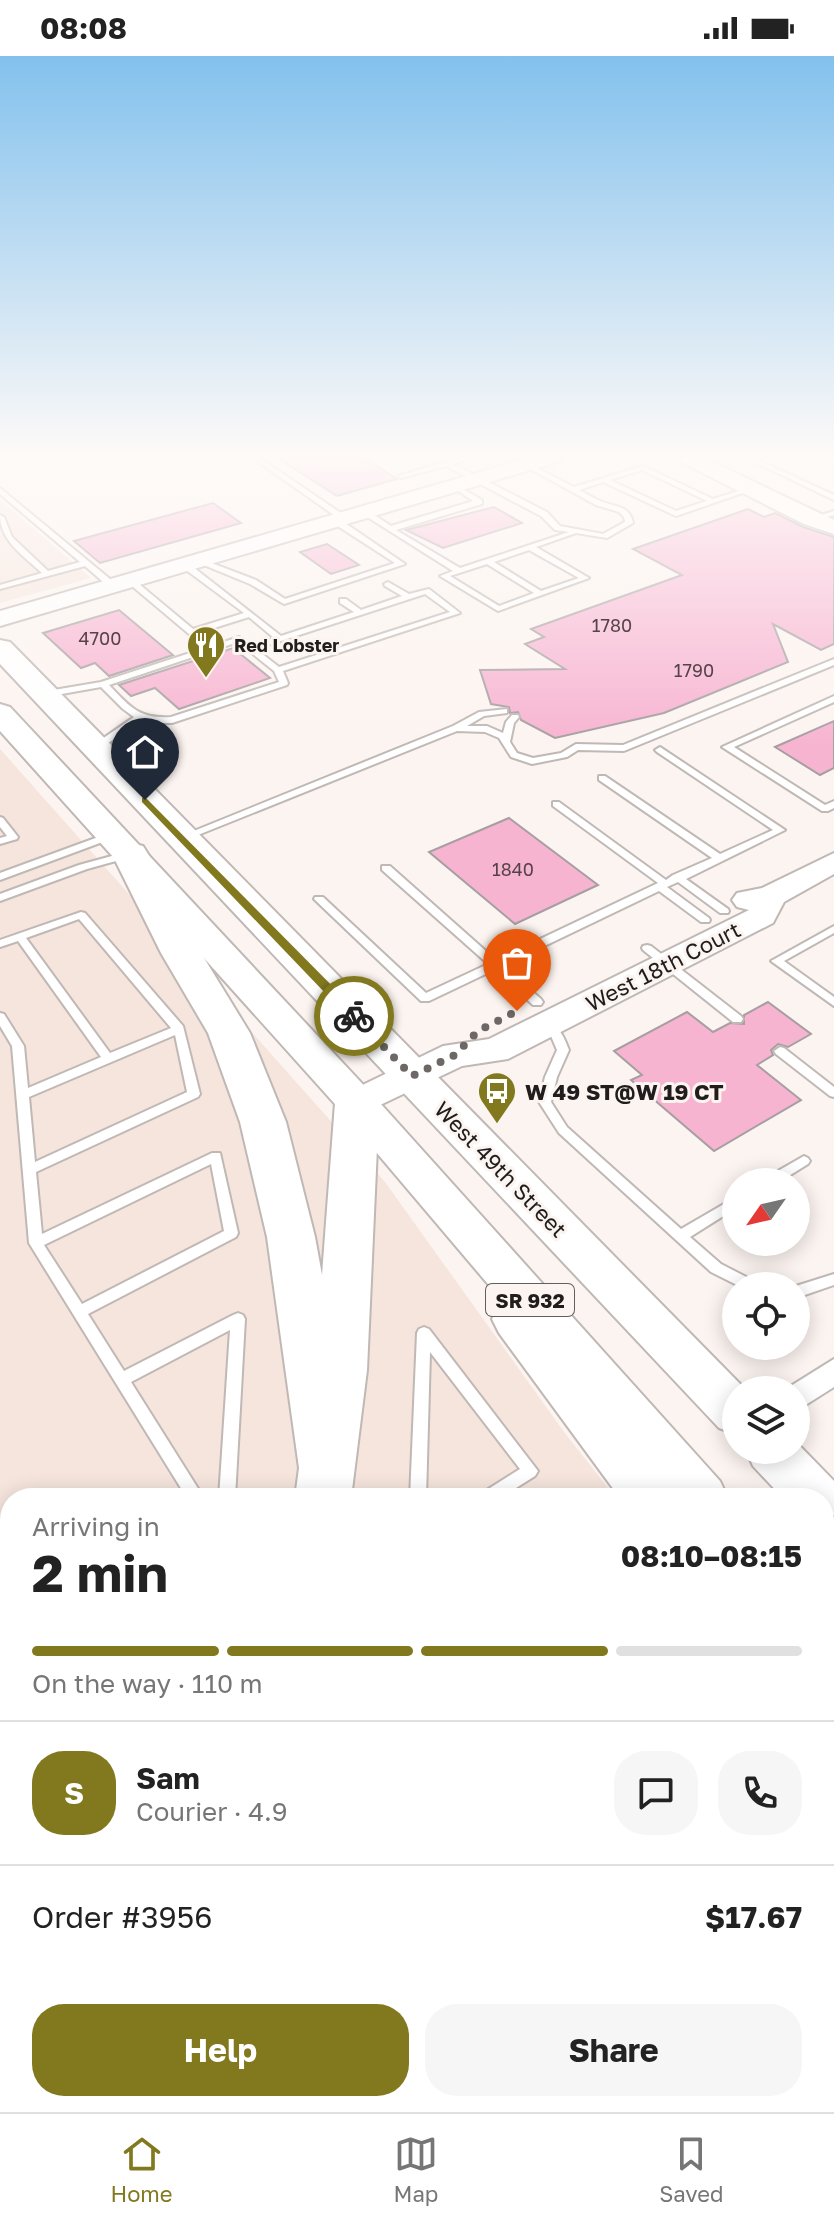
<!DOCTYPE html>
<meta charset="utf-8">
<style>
body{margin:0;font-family:"Golos Text",sans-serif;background:#f6f6f6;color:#222;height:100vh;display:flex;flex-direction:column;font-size:30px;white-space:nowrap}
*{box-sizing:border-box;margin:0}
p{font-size:26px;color:#767676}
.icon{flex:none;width:44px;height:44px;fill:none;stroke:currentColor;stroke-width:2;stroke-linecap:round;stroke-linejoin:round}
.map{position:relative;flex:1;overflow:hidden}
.side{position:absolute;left:0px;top:1432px;width:834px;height:624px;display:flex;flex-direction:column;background:#fff;border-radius:32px 32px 0 0;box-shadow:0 4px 20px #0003}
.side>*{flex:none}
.needle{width:52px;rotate:236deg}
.controls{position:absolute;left:722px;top:1112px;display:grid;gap:16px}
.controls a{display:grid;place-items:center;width:88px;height:88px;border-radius:50%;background:#fff;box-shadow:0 4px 20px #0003;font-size:40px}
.pin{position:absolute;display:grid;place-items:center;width:68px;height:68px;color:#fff;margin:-82px -34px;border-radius:50% 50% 50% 0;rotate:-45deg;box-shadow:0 0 8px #0007}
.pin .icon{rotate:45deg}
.courier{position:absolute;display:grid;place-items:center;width:80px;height:80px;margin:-40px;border:6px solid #82791f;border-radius:50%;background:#fff;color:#222;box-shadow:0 2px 10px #0007}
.headline em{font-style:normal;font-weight:700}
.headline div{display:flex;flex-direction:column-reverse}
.headline{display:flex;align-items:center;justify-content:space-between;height:136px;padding:0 32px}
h1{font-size:52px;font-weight:700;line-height:60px}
.bar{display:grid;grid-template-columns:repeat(4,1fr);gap:12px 8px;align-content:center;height:96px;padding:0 32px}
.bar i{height:10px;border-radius:6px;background:#e0e0e0}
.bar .on{background:#82791f}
.bar p{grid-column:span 4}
.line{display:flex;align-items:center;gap:20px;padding:0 32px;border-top:2px solid #e0e0e0}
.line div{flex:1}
.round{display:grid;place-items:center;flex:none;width:84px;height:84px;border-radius:32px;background:#f6f6f6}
.action{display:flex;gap:16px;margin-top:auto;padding:16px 32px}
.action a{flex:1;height:92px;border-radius:32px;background:#82791f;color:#fff;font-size:32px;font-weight:700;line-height:92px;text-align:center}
.action a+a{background:#f6f6f6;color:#222}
.status{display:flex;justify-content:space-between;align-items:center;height:56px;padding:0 40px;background:#fff;direction:ltr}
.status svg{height:22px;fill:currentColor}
.tab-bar{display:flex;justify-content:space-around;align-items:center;height:112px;border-top:2px solid #e0e0e0;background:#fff;font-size:22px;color:#767676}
.tab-bar a{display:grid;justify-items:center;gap:4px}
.tab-bar .on{color:#82791f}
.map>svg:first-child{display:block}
.built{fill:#f5e5dd}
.building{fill:#f7b4d1;stroke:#a69ea1;stroke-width:2}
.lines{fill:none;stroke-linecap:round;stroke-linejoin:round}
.lane-casing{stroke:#c0b8b4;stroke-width:4}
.street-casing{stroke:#c0b8b4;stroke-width:4}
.secondary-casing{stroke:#c0b8b4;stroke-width:4}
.primary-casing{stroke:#c0b8b4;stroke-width:4}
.highway-casing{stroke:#c0b8b4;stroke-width:4}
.lane{fill:#fff;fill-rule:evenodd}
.street{fill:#fff;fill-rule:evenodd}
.secondary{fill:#fff;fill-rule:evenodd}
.primary{fill:#fff;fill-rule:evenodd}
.highway{fill:#fff;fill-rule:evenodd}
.route{fill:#82791f}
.done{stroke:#6d6866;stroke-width:8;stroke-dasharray:0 14.4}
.labels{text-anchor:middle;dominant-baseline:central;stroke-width:6;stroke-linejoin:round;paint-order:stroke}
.number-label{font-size:18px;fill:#564349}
.far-poi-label{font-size:18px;font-weight:bold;fill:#201d1c;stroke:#fcf4f0;text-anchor:start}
.shield{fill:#fcf4f0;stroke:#625e5c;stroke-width:2}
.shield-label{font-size:20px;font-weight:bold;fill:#201d1c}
.street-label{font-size:22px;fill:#201d1c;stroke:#fcf4f0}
.poi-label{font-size:22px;font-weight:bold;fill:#201d1c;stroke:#fcf4f0;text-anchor:start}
</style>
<div class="status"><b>08:08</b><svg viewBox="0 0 49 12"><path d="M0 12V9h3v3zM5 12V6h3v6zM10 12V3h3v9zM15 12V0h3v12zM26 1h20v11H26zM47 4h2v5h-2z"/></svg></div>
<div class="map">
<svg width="834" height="2056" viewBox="0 0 834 2056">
<rect width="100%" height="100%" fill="#fcf4f0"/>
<!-- built -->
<g class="built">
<polygon points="0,444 91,522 0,547"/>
<polygon points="0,693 385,1126 564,1376 616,1442 10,1442 10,2046 824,2046 824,1709 834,1722 834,2056 0,2056"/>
</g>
<!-- building -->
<g class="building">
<polygon points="276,401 363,401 397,423 337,440"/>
<polygon points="213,447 241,467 100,507 74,485"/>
<polygon points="494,451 522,467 443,492 406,474"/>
<polygon points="748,453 764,461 775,457 803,471 834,481 834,588 821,594 773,568 788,606 664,657 555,682 521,664 518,656 510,657 509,651 491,648 480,614 565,613 525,588 544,581 531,573 682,519 633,493"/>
<polygon points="327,488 359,509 331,518 300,496"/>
<polygon points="119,554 173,599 109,620 95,607 81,612 43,577"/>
<polygon points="233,592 270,622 179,653 155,632 131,640 119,629"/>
<polygon points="834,665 834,712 820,719 775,691"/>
<polygon points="509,762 598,829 515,868 429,796"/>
<polygon points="768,946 811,978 788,991 778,988 771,994 773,999 757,1009 801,1044 714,1095 631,1024 642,1019 614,995 687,956 713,976 730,967 744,968 744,959"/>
</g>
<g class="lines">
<!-- lane casing -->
<g class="lane-casing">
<g id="lane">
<polygon points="251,401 258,401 348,462 341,464"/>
<path d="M463,401H473L453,408L547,456L560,470L603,478L625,466L624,461L619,456L596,449L525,410V408H529L574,431L643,410L713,443L748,432L754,433L676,460L603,426L579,434C587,438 595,443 603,446C616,451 630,450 633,467L607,482L576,477L536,491L589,522L498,555L440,520L453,515L361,457L368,455L391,470L473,445L451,430L456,429L482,444V448L396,474L460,512L569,476L555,474L541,460L446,410L401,422L398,420ZM642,414L707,445L676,455L610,424ZM529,494L579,522L541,535L494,506ZM487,508L534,537L499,550L450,520Z"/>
<polygon points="744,401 752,401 834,439 834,444"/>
<path d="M0,432L116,528V532H110L85,510L0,533V529L42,517C24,500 0,485 0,459L4,461L12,481L48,515L80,506L0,438Z"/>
<polygon points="834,455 834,459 812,465 808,463"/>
<polygon points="333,463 339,463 405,508 284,548 250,528 194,505 201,503 256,524 285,543 395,507 333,467"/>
<path d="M182,507H188L281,580L354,556L340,547V543H346L361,554L402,540L385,530L384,528L388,526L409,538L429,533L460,557L283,615L288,627L287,629L172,667H159L142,664L98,694H92V690L134,661L123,653L101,631L45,641L41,638L42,636L101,626L239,581L251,589L274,582L249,561L195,578H189L126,525L133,523L193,573L244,557L182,511ZM425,538L450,556L279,611L256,593ZM238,586L274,615L279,626L171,661C139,663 130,651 109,629Z"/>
<polygon points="834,603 834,609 624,695 578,694 567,701 532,708 511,701 499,682 485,676 457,675 188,783 184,784 179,781 453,670 479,656 507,653 507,657 484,660 467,670 487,670 503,677 506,666 512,659 518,659 519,661 514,667 510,686 517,697 533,702 561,697 576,688 623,689"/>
<polygon points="834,640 834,646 734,691 825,749 834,745 834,752 828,755 822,755 722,691"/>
<polygon points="660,691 785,774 686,823 728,853 729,855 728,857 720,857 678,826 667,831 709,862 710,864 709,866 701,866 659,835 503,910 541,943 543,946 541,949 533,949 494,914 429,945 421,945 314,843 315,841 323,841 426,937 488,908 382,814 382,810 390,810 496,904 658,827 553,750 553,746 559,746 666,824 673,819 712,802 599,724 599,720 605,720 720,798 773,774 657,696 655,694"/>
<polygon points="0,761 3,762 18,781 17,783 0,788 0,782 7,780 0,771"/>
<polygon points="112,776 117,779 116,781 0,824 0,817"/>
<polygon points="130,795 135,798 134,800 87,813 0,845 0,838 79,809"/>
<path d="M81,856L85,857L183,970L200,1038L198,1041L36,1116L42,1178L212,1097H220L238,1177L236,1181L88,1258L124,1315L233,1259L238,1257L243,1259L245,1263L235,1442H219L230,1274L131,1326L204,1442H187L29,1187L12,990L0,970V957L4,958L24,990L28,1032L101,1001L18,885L0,891V884ZM79,863L171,972L110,997L26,882ZM175,979L187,1036L35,1106L29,1041ZM211,1108L224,1175L82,1248L44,1189Z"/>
<polygon points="834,870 834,877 784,905 834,941 834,950 771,905"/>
<polygon points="647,889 651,890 741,960 743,963 741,966 733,966 643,894 642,892 643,890"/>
<path d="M547,965C560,970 564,982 569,994L557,1021L551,1046L567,1071L681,1173L736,1141V1152L690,1181L721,1208L756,1226L758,1230H739L711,1216L559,1077L539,1046L545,1021L557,994L551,980L541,969Z"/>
<polygon points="780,991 784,992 834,1031 834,1041 830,1040 776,998 774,995"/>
<polygon points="804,1100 808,1102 810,1105 808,1108 779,1126 763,1126 764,1123"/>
<polygon points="834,1218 834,1229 796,1242 796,1230"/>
<polygon points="424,1271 429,1273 538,1415 535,1420 500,1442 479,1442 482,1437 520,1413 430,1296 426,1442 410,1442 417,1277 419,1273"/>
<polygon points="10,1612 10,1630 0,1635 0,1616"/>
<polygon points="10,1837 10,1857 0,1862 0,1842"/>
<polygon points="10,1906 10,1928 0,1933 0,1911"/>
<polygon points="491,2046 513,2046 517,2056 495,2056"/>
</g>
</g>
<!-- street casing -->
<g class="street-casing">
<polygon id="street" points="834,1303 834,1331 796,1355 796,1334 786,1333"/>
</g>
<!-- secondary casing -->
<g class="secondary-casing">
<g id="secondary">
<polygon points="532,401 564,401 561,405 0,570 0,555"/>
<polygon points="676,401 702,401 834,464 834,478 804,468 679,405"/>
<polygon points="834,797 834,818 784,846 773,867 508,1003 462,1010 357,1060 344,1056 339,1047 344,1038 443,990 489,983 749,854 737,851 732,844 737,837 762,832"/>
</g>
</g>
<!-- primary casing -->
<g class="primary-casing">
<g id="primary">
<polygon points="0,584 10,586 746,1334 736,1334 736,1378 719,1372 0,608"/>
<polygon points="0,648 10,651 371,1037 720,1425 728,1442 620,1442 499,1277 492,1263 499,1249 504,1247 343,1057 0,675"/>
<polygon points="796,1386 834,1425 834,1459 824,1462 824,1442 783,1442 753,1410 746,1394 796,1394"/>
<polygon points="824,1562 834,1566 834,1629 824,1625"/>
<polygon points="824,1631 834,1635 834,1701 824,1697"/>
</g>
</g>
<!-- highway casing -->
<g class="highway-casing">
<g id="highway">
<polygon points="130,787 143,790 148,798 201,897 250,977 286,1066 315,1181 322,1219 335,1047 341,1036 357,1031 373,1036 379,1047 367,1314 351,1442 295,1442 299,1412 267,1181 240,1066 208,977 161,897 112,798 117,790"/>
<polygon points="245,2046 321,2046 320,2056 244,2056"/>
</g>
</g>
<!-- lane -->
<use href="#lane" class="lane"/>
<!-- street -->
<use href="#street" class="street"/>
<!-- secondary -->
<use href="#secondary" class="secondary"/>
<!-- primary -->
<use href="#primary" class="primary"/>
<!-- highway -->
<use href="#highway" class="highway"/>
</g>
<!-- sky -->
<linearGradient id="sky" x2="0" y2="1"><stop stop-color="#83c1ed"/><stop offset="0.58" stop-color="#fefaf8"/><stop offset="1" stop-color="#fefaf8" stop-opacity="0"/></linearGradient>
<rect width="834" height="689" fill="url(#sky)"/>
<!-- route -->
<polygon class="route" points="145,741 359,957 359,963 350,963 142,746 142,742"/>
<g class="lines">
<!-- done -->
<polyline class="done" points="354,960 412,1020 455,999 478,975 517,955"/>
</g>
<!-- icons -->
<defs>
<g id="restaurant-pin" transform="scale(2)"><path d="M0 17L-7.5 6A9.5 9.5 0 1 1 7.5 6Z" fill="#82791f" stroke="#fcf4f0"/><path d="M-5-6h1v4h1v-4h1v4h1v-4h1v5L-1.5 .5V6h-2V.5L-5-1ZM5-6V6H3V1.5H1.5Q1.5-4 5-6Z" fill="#fff"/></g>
<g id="bus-pin" transform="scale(2)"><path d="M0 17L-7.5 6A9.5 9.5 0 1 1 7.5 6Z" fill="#82791f" stroke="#fcf4f0"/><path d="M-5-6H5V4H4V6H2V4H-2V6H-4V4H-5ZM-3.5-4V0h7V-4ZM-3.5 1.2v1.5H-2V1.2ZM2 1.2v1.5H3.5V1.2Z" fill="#fff"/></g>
</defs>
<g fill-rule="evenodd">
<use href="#restaurant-pin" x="206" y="589"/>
<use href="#bus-pin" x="497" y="1035"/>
</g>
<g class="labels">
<!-- number labels -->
<g class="number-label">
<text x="612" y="569">1780</text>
<text x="100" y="582">4700</text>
<text x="694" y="614">1790</text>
<text x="513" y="813">1840</text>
</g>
<!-- far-poi labels -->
<g class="far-poi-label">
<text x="234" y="589">Red Lobster</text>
</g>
<!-- shield labels -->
<rect class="shield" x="486" y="1228" width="88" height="32" rx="6"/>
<g class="shield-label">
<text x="530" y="1244">SR 932</text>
</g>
<!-- street labels -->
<g class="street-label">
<text transform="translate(663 910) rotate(-27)">West 18th Court</text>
<text transform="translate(501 1113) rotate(46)">West 49th Street</text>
</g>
<!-- poi labels -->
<g class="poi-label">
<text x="525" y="1035">W 49 ST@W 19 CT</text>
</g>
</g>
</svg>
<div class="controls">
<a><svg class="needle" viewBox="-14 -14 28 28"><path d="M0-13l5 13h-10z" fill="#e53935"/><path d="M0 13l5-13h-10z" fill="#767676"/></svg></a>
<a><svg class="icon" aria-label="locate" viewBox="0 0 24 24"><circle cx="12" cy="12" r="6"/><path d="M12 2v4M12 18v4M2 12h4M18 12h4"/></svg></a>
<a><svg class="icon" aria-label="layers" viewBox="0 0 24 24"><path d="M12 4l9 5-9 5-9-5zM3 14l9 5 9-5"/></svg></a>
</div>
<div class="pin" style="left:517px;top:955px;background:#ea580c"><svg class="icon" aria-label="bag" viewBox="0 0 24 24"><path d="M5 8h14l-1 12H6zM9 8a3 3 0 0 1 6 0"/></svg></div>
<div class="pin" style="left:145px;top:744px;background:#1f2937"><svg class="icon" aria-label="home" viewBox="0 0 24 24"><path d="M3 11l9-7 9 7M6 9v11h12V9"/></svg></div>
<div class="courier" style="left:354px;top:960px"><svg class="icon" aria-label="bike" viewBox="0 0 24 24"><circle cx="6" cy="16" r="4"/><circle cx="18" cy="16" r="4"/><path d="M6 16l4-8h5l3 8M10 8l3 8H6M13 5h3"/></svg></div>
<section class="side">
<div class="headline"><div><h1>2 min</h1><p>Arriving in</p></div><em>08:10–08:15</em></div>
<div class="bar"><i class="on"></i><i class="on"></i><i class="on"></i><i></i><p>On the way · 110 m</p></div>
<div class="line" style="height:144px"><b class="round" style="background:#82791f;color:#fff">S</b><div><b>Sam</b><p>Courier · 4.9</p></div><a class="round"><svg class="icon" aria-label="chat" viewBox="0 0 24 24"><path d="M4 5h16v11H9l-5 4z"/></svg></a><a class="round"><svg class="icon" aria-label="phone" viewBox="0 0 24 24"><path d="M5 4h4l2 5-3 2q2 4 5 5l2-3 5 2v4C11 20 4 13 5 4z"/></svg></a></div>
<div class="line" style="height:104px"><div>Order #3956</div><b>$17.67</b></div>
<div class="action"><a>Help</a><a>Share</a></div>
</section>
</div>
<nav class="tab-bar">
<a class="on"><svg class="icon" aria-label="home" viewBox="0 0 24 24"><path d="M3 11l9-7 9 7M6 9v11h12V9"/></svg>Home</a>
<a><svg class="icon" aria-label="map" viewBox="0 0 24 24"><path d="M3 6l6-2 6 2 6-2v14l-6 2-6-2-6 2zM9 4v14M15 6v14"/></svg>Map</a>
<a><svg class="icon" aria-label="saved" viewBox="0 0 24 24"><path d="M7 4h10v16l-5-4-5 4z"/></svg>Saved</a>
</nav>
